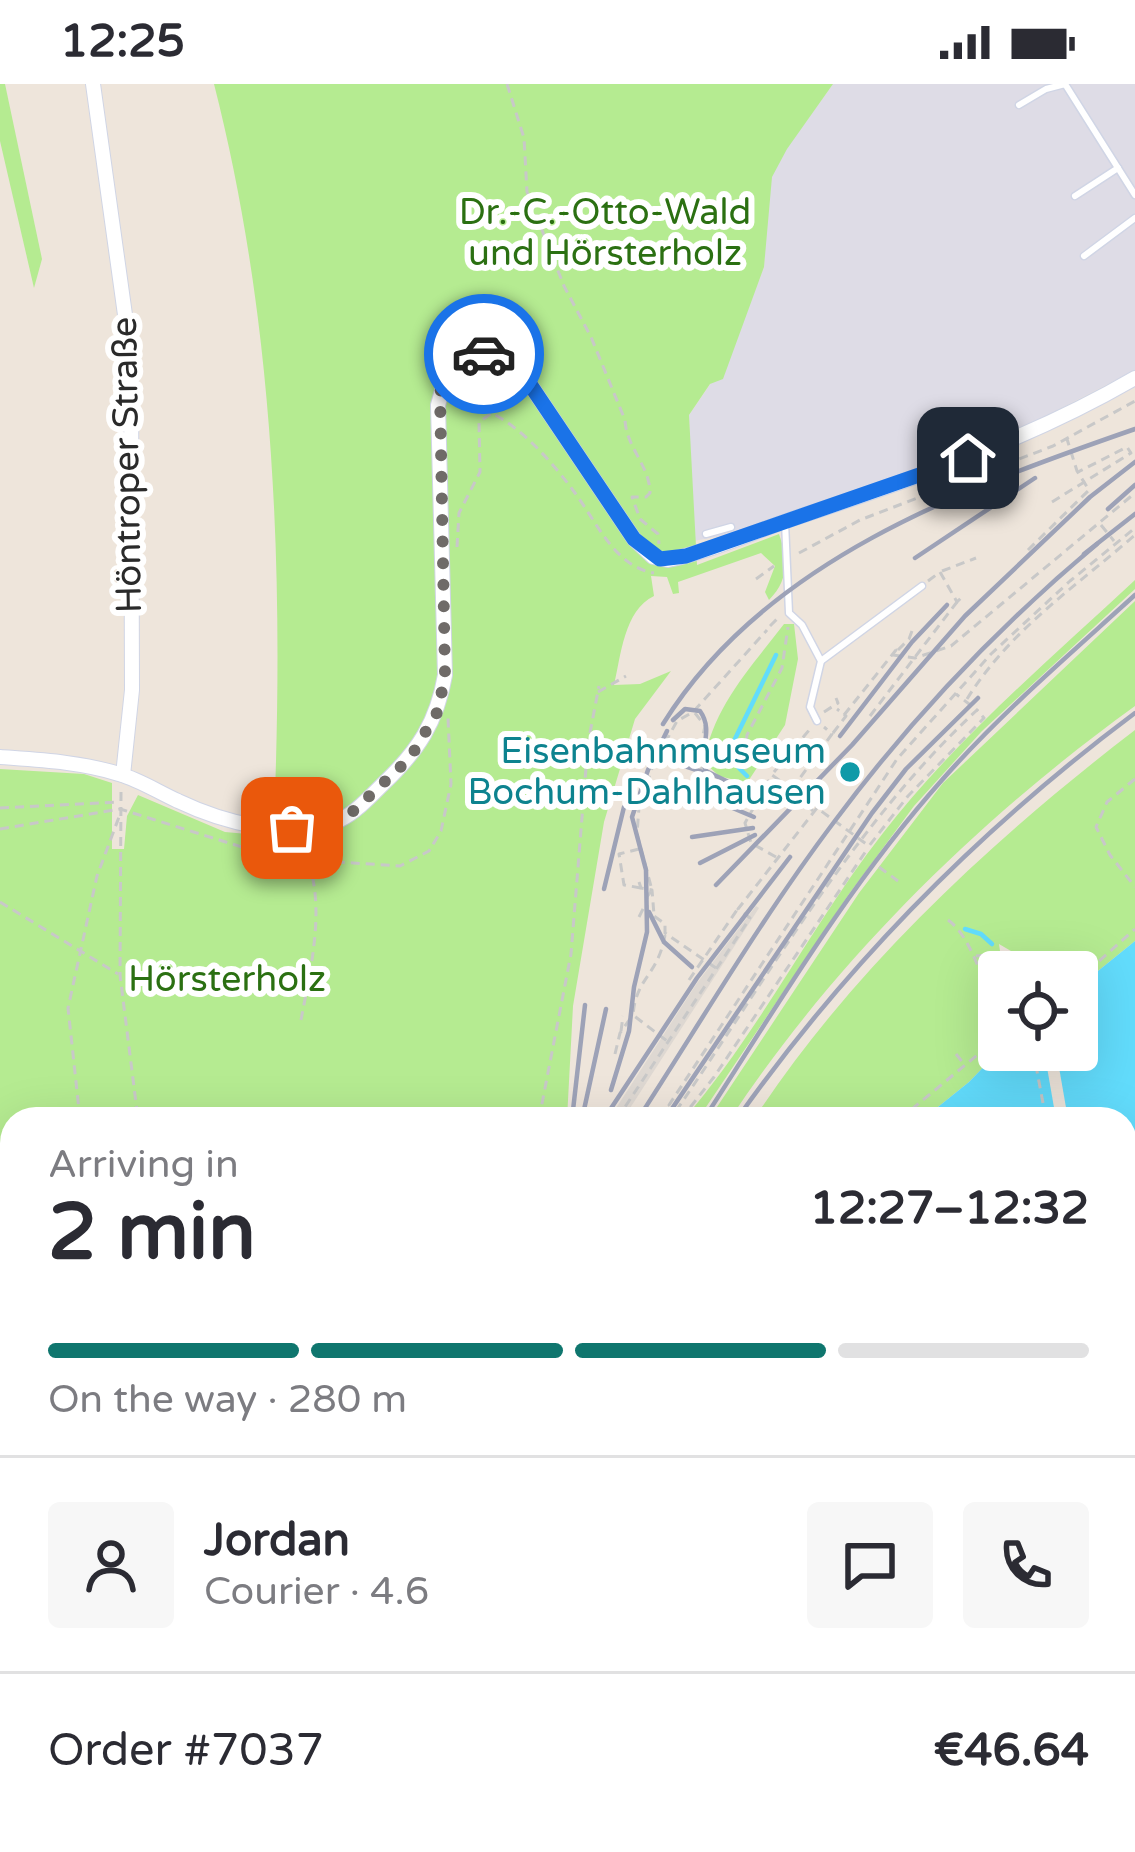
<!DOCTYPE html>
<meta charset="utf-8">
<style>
body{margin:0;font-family:"Varela Round",sans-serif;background:#f7f7f7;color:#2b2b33;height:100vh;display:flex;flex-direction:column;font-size:45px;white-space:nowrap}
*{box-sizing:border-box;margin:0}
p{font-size:39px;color:#7c7c81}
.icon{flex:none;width:66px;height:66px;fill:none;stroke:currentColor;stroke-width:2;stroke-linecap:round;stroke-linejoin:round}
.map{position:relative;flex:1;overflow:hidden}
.sheet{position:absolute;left:0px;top:1023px;width:1137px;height:747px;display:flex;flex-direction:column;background:#fff;border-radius:36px 36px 0 0;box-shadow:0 12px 48px #0002}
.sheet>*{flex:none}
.buttons{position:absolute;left:978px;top:867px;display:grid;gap:24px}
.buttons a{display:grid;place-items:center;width:120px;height:120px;border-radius:12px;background:#fff;box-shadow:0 12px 48px #0002;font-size:60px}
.pin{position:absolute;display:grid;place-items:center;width:102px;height:102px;color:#fff;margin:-51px;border-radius:24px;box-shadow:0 6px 18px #0006}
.courier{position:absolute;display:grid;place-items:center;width:120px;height:120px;margin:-60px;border:9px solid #1a73e8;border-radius:50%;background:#fff;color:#222;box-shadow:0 3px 15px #0007}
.overview em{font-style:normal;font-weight:700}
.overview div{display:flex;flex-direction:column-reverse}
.overview{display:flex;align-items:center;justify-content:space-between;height:204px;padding:0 48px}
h1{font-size:78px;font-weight:700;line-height:90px}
.bar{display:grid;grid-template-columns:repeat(4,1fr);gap:18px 12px;align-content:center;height:144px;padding:0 48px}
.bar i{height:15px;border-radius:9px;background:#e1e1e2}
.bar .on{background:#0f766e}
.bar p{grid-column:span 4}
.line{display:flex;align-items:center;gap:30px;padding:0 48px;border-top:3px solid #e1e1e2}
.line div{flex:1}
.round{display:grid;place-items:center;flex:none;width:126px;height:126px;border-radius:12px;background:#f7f7f7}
.status{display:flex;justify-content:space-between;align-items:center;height:84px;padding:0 60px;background:#fff;direction:ltr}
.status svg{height:33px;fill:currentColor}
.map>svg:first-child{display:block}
.industrial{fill:#dedce6}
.green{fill:#b5eb91}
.plaza{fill:#ded8d2}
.water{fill:#62dcfc}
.pier{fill:#eee5db}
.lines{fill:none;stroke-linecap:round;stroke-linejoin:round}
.stream{stroke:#62dcfc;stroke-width:4.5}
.service-casing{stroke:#d0d5e5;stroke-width:9}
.tertiary-casing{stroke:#d0d5e5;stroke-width:16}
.path{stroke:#c8c8c8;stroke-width:3;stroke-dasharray:9 6;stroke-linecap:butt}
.service{stroke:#fff;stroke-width:6}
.tertiary{stroke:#fff;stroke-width:14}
.rail{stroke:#9da2b7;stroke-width:4.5}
.done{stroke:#6f6b68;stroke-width:12;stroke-dasharray:0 21.6}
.route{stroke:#1a73e8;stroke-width:15}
.culture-dot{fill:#0f9aa8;stroke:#fff;stroke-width:4.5}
.labels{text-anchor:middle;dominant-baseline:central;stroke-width:12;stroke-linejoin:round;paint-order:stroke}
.park-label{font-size:36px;fill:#2b7012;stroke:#fff}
.street-label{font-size:36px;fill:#2a2a2a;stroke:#fff}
.culture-label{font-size:36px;fill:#0d838f;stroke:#fff;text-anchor:end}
</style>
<div class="status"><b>12:25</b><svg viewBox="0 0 49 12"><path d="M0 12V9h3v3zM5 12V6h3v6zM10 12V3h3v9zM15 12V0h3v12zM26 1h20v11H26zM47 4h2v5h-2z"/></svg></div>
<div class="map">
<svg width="1135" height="1768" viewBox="0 0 1135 1768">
<rect width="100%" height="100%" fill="#eee5db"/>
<!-- industrial -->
<polygon class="industrial" points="833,0 1135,0 1135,286 997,357 733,450 693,457 689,331 731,270 764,183 769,89"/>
<!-- green -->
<g class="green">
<polygon points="0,0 5,0 42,175 34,204 0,57"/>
<path d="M214,0H833L787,65L772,93L764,183L723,295L710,300L689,331L697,481L779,450C788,475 789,496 769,516L765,508L775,482L761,469L678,498L679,509L673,510L667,493L651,492L654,512C624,526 621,572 614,601L640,600L671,587L635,635L604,738L573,922L567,1035H12V1758H63L46,1768H0V685L84,690L112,699V765H124L127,732L138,711L225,748L271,752L330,750L345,725L322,735L274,736C284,490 275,239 214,0Z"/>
<path d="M1135,496V505L982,647L914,722L849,810L698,1035H684C760,947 812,840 883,749C956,655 1048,577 1135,496Z"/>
<path d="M1135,517V622C980,734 836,875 730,1035H709L859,809L943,699Z"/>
<path d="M784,540H794L798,575L785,641L747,699L719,692L704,678C713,623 751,583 784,540Z"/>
<path d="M1135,646V857L1077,904V888H1023L1011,867L999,860L1003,888H999L1000,966L969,998L923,1035H754C853,884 993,755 1135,646Z"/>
<polygon points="1135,1080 1135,1768 621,1768 624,1758 1125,1758 1125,1088"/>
<polygon points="242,1758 362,1758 358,1768 245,1768"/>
</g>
<!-- plaza -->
<polygon class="plaza" points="756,822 759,824 623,1035 609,1035 697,899"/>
<!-- water -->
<g class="water">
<polygon points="1135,857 1135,1062 1125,1072 1125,1035 1067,1035 1068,1027 1059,1035 923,1035 969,998 1000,966 1077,966 1077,904"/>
<polygon points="440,1758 609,1758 606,1768 437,1768"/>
</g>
<!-- pier -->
<polygon class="pier" points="1044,966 1056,966 1068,1035 1056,1035"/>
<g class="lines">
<!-- stream -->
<g class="stream">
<polyline points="747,692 735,680 731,663 776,571"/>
<polyline points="965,845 981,850 992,860"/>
<polyline points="994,883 999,912"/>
</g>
<!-- service casing -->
<g class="service-casing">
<g id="service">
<polyline points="1019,21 1046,5 1065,0 1135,111"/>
<polyline points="1075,112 1118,84"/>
<polyline points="1084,172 1135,134"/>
<polyline points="785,438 789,529 802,541 821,577 810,623 817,637"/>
<polyline points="706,450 731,443"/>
<polyline points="821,577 922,502"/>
<polyline points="1125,1304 1135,1296"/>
<polyline points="818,1768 822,1758"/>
</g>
</g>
<!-- tertiary casing -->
<g class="tertiary-casing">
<g id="tertiary">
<polyline points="93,0 131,274 132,606 123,691"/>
<path d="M0,673C40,676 81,678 119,690C140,696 158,708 178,717C222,738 293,758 340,736C356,728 370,713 383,700C418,667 437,638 445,591L438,321L447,289L470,271L498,274L523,290L634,455L653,473L668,476C711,467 751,449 792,435C910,396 1027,357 1135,294"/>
</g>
</g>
<!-- path -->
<g class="path">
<path d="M507,0L524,54L527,108L564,202L591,253L625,336C626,363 650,382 650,409L646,413H632L640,435L658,450L659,460"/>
<polyline points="1052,418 1131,369 1127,363 1078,388"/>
<polyline points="1101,441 1114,457"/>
<path d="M457,463L459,429L480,388L479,338L492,329C524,346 553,379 575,409C596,437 615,483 654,489"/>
<polyline points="1028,466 1089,406 1077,387 1067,355"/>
<polyline points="799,469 860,436 1053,362 1135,317"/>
<polyline points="942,487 976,474"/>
<polyline points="756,495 774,482"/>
<polyline points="928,497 940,488 957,518 964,511"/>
<polyline points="770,542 779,533"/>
<polyline points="898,566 909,555 912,547"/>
<polyline points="893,571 915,574 951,562 1135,409"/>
<polyline points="598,608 626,592"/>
<path d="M967,615C1009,547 1075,503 1135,451"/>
<polyline points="824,628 838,619 836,614"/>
<polyline points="695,629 705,642 697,679 713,698 710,708"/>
<polyline points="844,631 896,566 892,564"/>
<polyline points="870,632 957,518"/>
<polyline points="833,649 846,632 837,625"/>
<polyline points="747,685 743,680 747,651 782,584 788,543"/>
<polyline points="774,688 810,645"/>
<polyline points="1135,695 1107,718 1096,743 1110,771 1135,803"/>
<polyline points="715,699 755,716"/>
<polyline points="699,704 748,722"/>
<polyline points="121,708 120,891 138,1035"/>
<polyline points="0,724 118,718"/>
<polyline points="813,727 792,705 832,650 824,643"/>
<polyline points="0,745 120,725 277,774 400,782 429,767 441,747 451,700 448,634"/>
<polyline points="639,765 619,770 624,801 641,804"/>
<polyline points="776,773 751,759 745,739 772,691 792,705"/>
<polyline points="879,783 898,797"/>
<polyline points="639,798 641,804 652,806 654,831"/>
<polyline points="0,818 118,890"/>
<polyline points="639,833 644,823"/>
<path d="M948,836C975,855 993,922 995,954"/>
<path d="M665,851C658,892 636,893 633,931L667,957"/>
<polyline points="976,872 997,870 1015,888"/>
<polyline points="716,884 665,849 665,840 647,827 647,813 652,806 637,750 639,723 653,681 677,637 693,628 767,546"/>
<polyline points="689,896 737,826"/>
<polyline points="1077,897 1135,845"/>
<path d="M301,936C311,882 329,812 301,762"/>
<polyline points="621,947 623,932"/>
<polyline points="1033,966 1046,1035"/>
<polyline points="615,970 620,949 632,932"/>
<polyline points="956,970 964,980"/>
<path d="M676,1027C769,891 856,738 977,626L956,610"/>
<polyline points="80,1035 68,924 97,792 119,733"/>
<polyline points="539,1035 571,870 588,659 599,602"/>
<polyline points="617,1035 750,834 738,825 817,724 869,762 908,712 984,634 977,626"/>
<polyline points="677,1035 669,1021 897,675 991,570 1070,497 1135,444"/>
<polyline points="681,1035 714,993 868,764"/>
<polyline points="900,1035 999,953"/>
<polyline points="1125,1084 1135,1075"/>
<polyline points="0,1287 12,1272"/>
<polyline points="0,1334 12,1308"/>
<polyline points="0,1494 12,1482"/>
<polyline points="0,1750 12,1745"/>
<polyline points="288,1758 292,1758"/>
<polyline points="343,1758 347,1768"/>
<polyline points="428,1768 431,1758"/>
<polyline points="613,1768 616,1758"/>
</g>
<!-- service -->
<use href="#service" class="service"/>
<!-- tertiary -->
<use href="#tertiary" class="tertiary"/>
<!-- rail -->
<g class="rail">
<polyline points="1108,425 1135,401"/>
<polyline points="1084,470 1135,430"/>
<polyline points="915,474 1035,394"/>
<path d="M673,636L685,625L700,627C715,648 697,667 706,687L757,712L783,716"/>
<path d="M663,640C764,477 962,405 1135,345"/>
<polyline points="840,652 912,558 947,521"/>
<polyline points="676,679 711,691"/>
<polyline points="697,709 754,733"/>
<polyline points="692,753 753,744"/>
<polyline points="700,779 755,751"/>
<polyline points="716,801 852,661 965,532 1090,413 1135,378"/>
<polyline points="604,805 624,723"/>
<polyline points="649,828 664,858 692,883"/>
<polyline points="611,1006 629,947 634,903 647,848 646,786 632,733 648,686 667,647"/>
<polyline points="572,1035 585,921"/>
<polyline points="582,1035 606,925"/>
<polyline points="604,1035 697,894 790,773"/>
<path d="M638,1035C702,936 763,832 834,738C910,636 1000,541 1097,460"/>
<polyline points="665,1035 872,729 906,685 978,614"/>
<path d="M704,1035C778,920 851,798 942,696C1001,629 1069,571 1135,511"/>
<path d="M737,1035C848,878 981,744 1135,629"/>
<polyline points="382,1768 385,1758"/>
</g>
</g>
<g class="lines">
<!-- done -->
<path class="done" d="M292,744L316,743L351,729L410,674L438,627L445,591L440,309C447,285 458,270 484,270"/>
<!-- route -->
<polyline class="route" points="484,270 523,290 634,455 660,475 686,472 968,374"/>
</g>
<!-- markers -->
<circle class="culture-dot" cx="850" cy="688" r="12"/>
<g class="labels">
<!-- park labels -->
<g class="park-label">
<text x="605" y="128">Dr.-C.-Otto-Wald<tspan x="605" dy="41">und Hörsterholz</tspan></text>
<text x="227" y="895">Hörsterholz</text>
</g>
<!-- street labels -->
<g class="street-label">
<text transform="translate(127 381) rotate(-91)">Höntroper Straße</text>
</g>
<!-- culture labels -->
<g class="culture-label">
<text x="826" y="667">Eisenbahnmuseum<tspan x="826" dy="41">Bochum-Dahlhausen</tspan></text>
</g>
</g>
</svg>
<div class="buttons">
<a><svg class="icon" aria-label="locate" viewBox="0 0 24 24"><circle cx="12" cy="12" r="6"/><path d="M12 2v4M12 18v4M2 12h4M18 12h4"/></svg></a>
</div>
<div class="pin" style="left:292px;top:744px;background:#ea580c"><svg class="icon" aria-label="bag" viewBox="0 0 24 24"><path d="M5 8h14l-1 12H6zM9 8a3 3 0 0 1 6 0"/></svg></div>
<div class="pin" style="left:968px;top:374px;background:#1f2937"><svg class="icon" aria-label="home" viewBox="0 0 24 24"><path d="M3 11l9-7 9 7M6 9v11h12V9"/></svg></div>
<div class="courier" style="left:484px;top:270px"><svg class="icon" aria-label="car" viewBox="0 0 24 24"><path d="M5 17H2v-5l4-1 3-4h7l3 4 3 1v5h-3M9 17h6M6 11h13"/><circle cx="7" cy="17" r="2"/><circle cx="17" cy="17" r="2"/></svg></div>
<section class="sheet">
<div class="overview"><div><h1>2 min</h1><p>Arriving in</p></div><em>12:27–12:32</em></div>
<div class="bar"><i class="on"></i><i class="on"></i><i class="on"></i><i></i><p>On the way · 280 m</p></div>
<div class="line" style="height:216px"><a class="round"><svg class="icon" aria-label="person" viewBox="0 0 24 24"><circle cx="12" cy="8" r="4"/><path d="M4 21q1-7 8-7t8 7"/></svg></a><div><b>Jordan</b><p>Courier · 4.6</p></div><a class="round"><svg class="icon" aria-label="chat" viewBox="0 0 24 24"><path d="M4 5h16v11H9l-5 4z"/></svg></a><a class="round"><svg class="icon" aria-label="phone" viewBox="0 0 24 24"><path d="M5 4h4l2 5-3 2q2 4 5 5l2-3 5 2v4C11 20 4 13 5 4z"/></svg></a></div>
<div class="line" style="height:156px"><div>Order #7037</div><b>€46.64</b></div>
</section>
</div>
